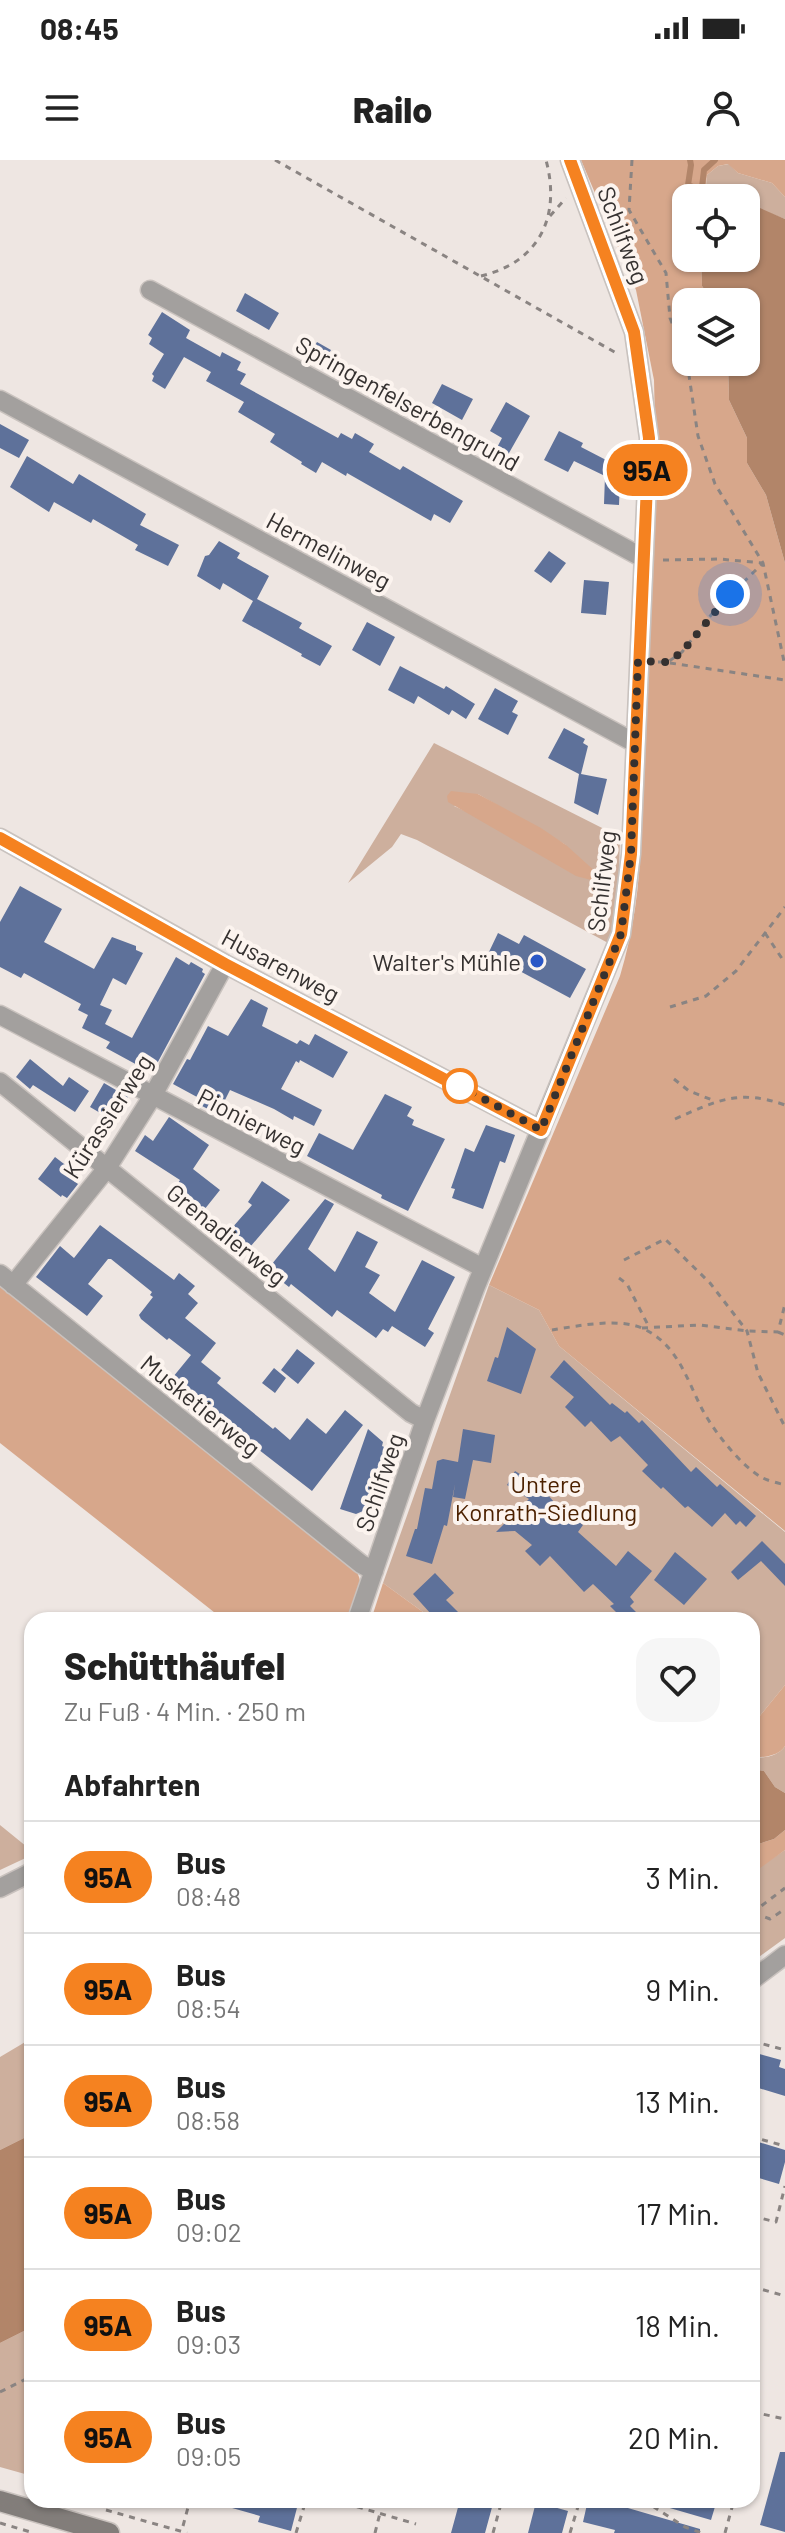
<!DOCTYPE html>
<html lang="de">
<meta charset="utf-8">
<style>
:root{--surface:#fff;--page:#f6f6f6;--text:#222;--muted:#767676;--line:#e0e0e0}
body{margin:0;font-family:Barlow,sans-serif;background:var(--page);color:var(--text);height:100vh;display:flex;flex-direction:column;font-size:30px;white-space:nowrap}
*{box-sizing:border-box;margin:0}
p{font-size:26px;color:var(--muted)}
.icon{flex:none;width:44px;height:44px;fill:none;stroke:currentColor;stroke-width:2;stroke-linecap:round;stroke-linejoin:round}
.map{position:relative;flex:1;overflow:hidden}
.panel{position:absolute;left:24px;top:1452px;width:736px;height:896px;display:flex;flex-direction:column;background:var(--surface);border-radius:24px;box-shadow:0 2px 6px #0004}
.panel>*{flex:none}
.badge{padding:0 16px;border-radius:26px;font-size:28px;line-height:52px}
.fabs{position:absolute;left:672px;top:24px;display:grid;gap:16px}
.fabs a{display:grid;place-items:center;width:88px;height:88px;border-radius:16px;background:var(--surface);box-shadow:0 2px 6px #0004;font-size:40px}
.you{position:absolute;width:40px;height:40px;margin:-20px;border:6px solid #fff;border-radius:50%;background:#1a73e8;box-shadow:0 0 0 12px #1a73e833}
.map>.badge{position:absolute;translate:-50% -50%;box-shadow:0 0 0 4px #fff}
h2{padding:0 40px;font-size:30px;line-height:72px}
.round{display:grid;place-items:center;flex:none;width:84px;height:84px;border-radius:24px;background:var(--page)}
.summary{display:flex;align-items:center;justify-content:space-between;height:136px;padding:0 40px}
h1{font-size:38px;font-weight:800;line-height:60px}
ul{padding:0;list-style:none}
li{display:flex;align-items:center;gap:24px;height:112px;padding:0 40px;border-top:2px solid var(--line)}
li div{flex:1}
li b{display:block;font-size:30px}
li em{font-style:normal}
li .badge{min-width:88px;font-weight:700;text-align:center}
.status{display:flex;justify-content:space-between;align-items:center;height:56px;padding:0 40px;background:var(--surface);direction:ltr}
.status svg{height:22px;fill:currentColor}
header{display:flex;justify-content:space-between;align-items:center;height:104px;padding:0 40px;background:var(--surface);font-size:36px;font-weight:800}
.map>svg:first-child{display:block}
.green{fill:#cdaf9d;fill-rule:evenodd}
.forest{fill:#d7a78b}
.water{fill:#b28569}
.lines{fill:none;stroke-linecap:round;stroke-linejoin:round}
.stream{stroke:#b28569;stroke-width:6}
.building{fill:#5e719a}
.minor-casing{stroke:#c9c2be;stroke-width:21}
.secondary-casing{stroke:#c9c2be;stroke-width:23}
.path{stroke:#8a8482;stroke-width:3;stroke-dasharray:6 6;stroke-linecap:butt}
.minor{stroke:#a3a09e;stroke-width:18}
.secondary{stroke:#827d7a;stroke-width:20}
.line-casing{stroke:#fff;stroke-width:18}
.line{stroke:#f58220;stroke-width:12}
.walk{stroke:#353130;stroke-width:8;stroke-dasharray:0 14.4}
.poi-dot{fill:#2b57c6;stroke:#fcf4ef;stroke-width:3}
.stop-dot{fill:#fff;stroke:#f58220;stroke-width:4}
.labels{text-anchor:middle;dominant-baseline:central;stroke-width:8;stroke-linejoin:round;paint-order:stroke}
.street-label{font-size:24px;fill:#353130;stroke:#fcf4ef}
.poi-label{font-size:24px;fill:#353130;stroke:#fcf4ef;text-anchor:end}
.park-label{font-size:24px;fill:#4c2100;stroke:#fcf4ef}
</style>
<div class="status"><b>08:45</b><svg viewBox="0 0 49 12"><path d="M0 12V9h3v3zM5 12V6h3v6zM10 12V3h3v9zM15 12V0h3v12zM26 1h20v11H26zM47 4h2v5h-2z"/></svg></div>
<header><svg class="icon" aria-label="menu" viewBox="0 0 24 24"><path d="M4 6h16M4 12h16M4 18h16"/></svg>Railo<svg class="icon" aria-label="person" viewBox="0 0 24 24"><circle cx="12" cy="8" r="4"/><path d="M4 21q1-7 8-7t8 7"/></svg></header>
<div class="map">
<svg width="785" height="2373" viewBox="0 0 785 2373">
<rect width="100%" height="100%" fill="#eee6e2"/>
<path class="green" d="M729 4 738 13 772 23 785 37V59L749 45 746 38H709L705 35 707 15 718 6Z
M434 583 620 677 619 713 610 784 417 680 401 674 392 687 348 723ZM478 634 566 685 476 656 454 646Z
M489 1125 539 1150 559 1186 785 1372V1525L759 1557 752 1560V1460H434L383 1423Z
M785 1586V1633L775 1627 764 1611 752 1609V1597C763 1599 779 1596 785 1586Z
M0 1665 32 1691V1695L0 1710Z
M785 1690V1778L752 1802V1712Z
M32 1878V1974L0 1990V1897Z
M32 2167V2316L0 2307V2183Z"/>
<path class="forest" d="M581 0H785V37L772 23 738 13 728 4 718 6 707 15 704 38H686V98H701L702 126 713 142H686V202H728L729 240 747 278V303L766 335 785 403V1371L559 1186 539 1150 489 1125 620 816C635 766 642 712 640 660L656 305 654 220 636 130Z
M451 631 478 634 541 668 566 685 597 713V718L591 720 576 716 448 642 447 636Z
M0 1123 352 1406C368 1422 357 1440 351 1460H224L0 1283Z
M383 1423 434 1460H371Z
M785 1525V1586C779 1596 763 1598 752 1597V1560L759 1557Z
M785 1670V1690L752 1714V1686L774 1679Z"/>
<path class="water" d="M746 42 785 59V403L766 335 747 303V278L729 240 728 202H746V142H713L702 126 701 98H746Z
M752 1609 764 1611 775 1627 785 1633V1670L774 1679 752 1686Z
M32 1974V2167L0 2183V1990Z"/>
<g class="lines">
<path class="stream" d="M690 0 691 5 688 25 703 31
M707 38 702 27 704 10 715 0"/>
</g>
<path class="building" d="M245 133 279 153 269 170 236 151Z
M162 152 190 170 186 178 220 197 222 192 241 202 237 210 246 214 240 224 338 278 341 273 352 279 355 273 374 284 369 292 400 310 403 306 463 341 450 363 434 354 431 361 347 313 346 316 322 302 316 313 301 304 302 302 270 282 275 274 238 252 244 242 206 221 211 212 184 197 165 229 152 221 154 216 152 214 164 194 149 184 152 178 148 175Z
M317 182 331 190 322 205 308 197Z
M442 224 473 239 462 260 432 243Z
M506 242 530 256 501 307 490 301 502 278 490 271Z
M0 264 29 280 19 298 0 288Z
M559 271 583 283 581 287 635 315V322L620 320 619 345 604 344 605 316 574 301 568 312 544 300Z
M27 296 73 324 79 314 146 354 140 365 179 385 168 406 135 390 138 385 93 359 91 363 54 342 49 352 10 327Z
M219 381 240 393 237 398 269 416 257 439 302 463 299 468 332 486 320 506 301 496 302 494 242 461 253 441 223 423 220 430 197 416 205 396 209 395Z
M549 391 566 403 551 423 534 411Z
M584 420 609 422 606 455 581 453Z
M367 462 395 477 380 506 352 490Z
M400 506 444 529 446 526 475 544 466 559 452 550 449 555 418 536 414 544 388 530Z
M495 528 518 541 512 552 518 555 508 575 478 559Z
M564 568 585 579 583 583 588 586 581 614 607 619 598 655 574 643 579 614 548 598Z
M20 726 62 749 44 782 94 809 112 777 136 786V790L143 793 126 825 113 818 100 845 112 850 105 864 132 878 176 797 189 805 191 802 203 809 202 812 205 814 152 913 106 888 110 882 82 868 88 855 78 850 81 844 24 813 21 818 0 807V762Z
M498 773 519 784 524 775 586 809 570 838 488 794Z
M251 839 268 848 262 866 297 884 300 880 309 885 315 874 348 892 333 918 300 900 299 903 296 901 281 929 322 950 314 966 294 956 293 960 274 949 230 930 218 954 194 942 197 937 173 924 187 899 190 900 208 866 228 876Z
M30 899 63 926 69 917 89 931 75 952 33 925 30 929 16 917Z
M104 923 128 937 114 961 90 947Z
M385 934 412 947 407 956 414 960 412 965 445 979 408 1051 381 1038 382 1035 307 996 319 973 353 990Z
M169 957 209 985 193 1009 220 1030 204 1050 175 1028 180 1020 135 991 145 975 153 981Z
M486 965 515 975 505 1003 500 1001 483 1049 452 1038 455 1029 451 1028 465 988 474 992Z
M55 997 68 1007 73 1006 74 1011 78 1015 74 1021 78 1024 67 1038 62 1035 61 1037 38 1019Z
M262 1021 290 1040 245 1093 225 1076 252 1045 248 1042Z
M325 1039 334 1044 308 1089 335 1112 357 1071 378 1082 365 1107 380 1115 369 1133 395 1152 422 1100 455 1117 428 1169 434 1173 425 1187 392 1166 388 1172 383 1169 376 1178 337 1150 332 1157 291 1124 289 1127 267 1110Z
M100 1065 174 1120 179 1113 195 1126 188 1134 198 1143 185 1158 216 1183 201 1202 221 1218 217 1223 273 1269 275 1267 290 1280 307 1258 326 1274 345 1250 363 1265 312 1331 245 1279 243 1281 199 1246 193 1253 176 1240 186 1228 173 1217 191 1195 169 1178 167 1180 141 1159 139 1155 153 1137 150 1135 152 1132 111 1099H108L88 1124 103 1136 87 1156 36 1117 60 1086 74 1098Z
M507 1167 536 1189 521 1234 487 1221 495 1197 498 1198Z
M297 1189 315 1203 298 1224 281 1210Z
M564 1200 610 1245 612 1243 625 1253 627 1251 639 1263 642 1260 691 1312 696 1307 717 1327 720 1324 756 1356 746 1367 740 1361 736 1365 725 1353 712 1367 688 1346 685 1348 663 1327 661 1329 642 1311 648 1305 620 1276 611 1282 591 1261 585 1267 565 1247 574 1237 550 1217Z
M274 1208 286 1218 275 1233 262 1223Z
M368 1269 383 1282 382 1286 393 1291 370 1348 356 1354 340 1349Z
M463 1269 495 1275 491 1303 473 1300 465 1339 453 1337 455 1324 447 1366 444 1365 432 1404 406 1396 415 1369H417L425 1328 432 1329 437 1301 443 1299 458 1302Z
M515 1311 542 1328 554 1342 583 1365 578 1372 616 1406 628 1391 652 1411 630 1437 634 1442 630 1446 644 1460H624L610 1446 614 1444 593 1424 584 1432 550 1396 540 1406 525 1391 532 1385 515 1371 496 1372 529 1339 507 1325Z
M762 1381 785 1404V1426L761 1401 738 1420 731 1412Z
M675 1392 707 1419 684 1445 654 1420Z
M435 1413 454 1433 446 1440 466 1460H441L433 1452 431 1454 413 1434Z
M752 1892 781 1900 779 1907 785 1909V1936L752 1926Z
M752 1980 785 1990V2002L779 2024 752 2016Z
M780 2292H785V2372L760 2365Z
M219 2340H299L291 2371 258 2362 260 2356 218 2344Z
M460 2340H494L485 2373H451Z
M588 2340H623L621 2346 700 2369V2373H614L615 2370 583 2362Z
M656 2340H717L711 2360 656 2344Z
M536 2342 568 2351 562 2373H528Z"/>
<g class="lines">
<g class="minor-casing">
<path id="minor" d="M150 130 643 398
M0 240 635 583
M0 678 225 804 541 970
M0 855 483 1108
M0 922 411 1253 425 1260
M0 1114 361 1404 374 1411
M13 1125 107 1008 152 937 225 804
M357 1460 425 1260 476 1126 621 774 631 694 649 278 634 172 570 0
M0 1728 32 1712
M752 1820 785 1795"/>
</g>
<g class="secondary-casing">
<path id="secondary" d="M0 2341 109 2373"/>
</g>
<path class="path" d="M275 0 618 194
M632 0 629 50 666 113 670 158 686 198
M550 56 566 38
M481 116C540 102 561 56 546 0
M687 202 698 276 715 324 763 403 785 506
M663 400 719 399 763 403
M658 502H668L682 492 715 450 763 403
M670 503 785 520
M765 773 785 803
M670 847 706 836 736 811 785 747
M674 919 689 931 715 941
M675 959C718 940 739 929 785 945
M624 1100 665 1079 710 1123 747 1171 758 1213 785 1267
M619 1118 627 1124 649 1167
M642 1168 699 1165 747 1171 778 1172 785 1144
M552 1170C578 1166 619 1157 644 1169 677 1185 686 1217 701 1247 712 1269 740 1305 761 1317 768 1321 778 1323 785 1325
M778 1172 785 1175
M752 1753 785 1728
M754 1753 770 1759 785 1749
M752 1881 785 1890
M752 1966 759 1968 756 1978 785 1986
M752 2056 776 2062 785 2026
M752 2145 757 2128 785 2136
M0 2232 32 2216
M752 2256 762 2254 785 2259
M752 2272 756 2256
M334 2340 416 2364
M643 2340 685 2367 702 2373
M106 2350 187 2373
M0 2363 34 2373
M183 2366 190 2340
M296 2373 306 2340
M375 2373 380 2353
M493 2373 502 2340
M570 2373 580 2340
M725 2373 734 2340"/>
<use href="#minor" class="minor"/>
<use href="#secondary" class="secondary"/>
</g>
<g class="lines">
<g class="line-casing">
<path id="line" d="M0 678 225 804 541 970 621 774 631 694 649 278 634 172 570 0"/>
</g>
<use href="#line" class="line"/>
<path class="walk" d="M460 926 541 970 621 774 631 694 638 501 668 502 682 492 730 434"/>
</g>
<circle class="poi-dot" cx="537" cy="801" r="8"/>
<circle class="stop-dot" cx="460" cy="926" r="16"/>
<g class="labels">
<g class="street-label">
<text transform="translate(624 75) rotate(69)">Schilfweg</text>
<text transform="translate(408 243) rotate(29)">Springenfelserbengrund</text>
<text transform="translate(329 390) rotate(28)">Hermelinweg</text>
<text transform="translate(601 721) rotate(-83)">Schilfweg</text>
<text transform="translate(281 805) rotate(28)">Husarenweg</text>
<text transform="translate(107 956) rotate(-57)">Kürassierweg</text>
<text transform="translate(252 961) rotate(27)">Pionierweg</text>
<text transform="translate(227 1074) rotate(39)">Grenadierweg</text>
<text transform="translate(201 1245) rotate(39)">Musketierweg</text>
<text transform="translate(379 1322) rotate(-71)">Schilfweg</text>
</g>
<g class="poi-label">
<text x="521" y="801">Walter's Mühle</text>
</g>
<g class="park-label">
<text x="546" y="1323">Untere<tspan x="546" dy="28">Konrath-Siedlung</tspan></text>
</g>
</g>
</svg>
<div class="fabs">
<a><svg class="icon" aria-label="locate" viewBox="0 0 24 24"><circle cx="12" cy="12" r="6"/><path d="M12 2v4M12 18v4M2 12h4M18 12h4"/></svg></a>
<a><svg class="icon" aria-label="layers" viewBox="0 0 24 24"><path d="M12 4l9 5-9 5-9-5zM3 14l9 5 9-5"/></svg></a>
</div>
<div class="you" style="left:730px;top:434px"></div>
<b class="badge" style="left:647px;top:310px;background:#f58220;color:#111">95A</b>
<section class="panel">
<div class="summary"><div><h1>Schütthäufel</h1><p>Zu Fuß · 4 Min. · 250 m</p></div><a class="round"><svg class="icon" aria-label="heart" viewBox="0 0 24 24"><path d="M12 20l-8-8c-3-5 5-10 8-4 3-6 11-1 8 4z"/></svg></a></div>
<h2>Abfahrten</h2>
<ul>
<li><span class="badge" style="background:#f58220;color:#111">95A</span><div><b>Bus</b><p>08:48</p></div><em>3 Min.</em></li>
<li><span class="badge" style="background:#f58220;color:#111">95A</span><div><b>Bus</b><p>08:54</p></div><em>9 Min.</em></li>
<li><span class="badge" style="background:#f58220;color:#111">95A</span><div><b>Bus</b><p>08:58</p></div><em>13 Min.</em></li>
<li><span class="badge" style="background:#f58220;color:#111">95A</span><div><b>Bus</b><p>09:02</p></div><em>17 Min.</em></li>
<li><span class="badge" style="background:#f58220;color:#111">95A</span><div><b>Bus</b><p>09:03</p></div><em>18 Min.</em></li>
<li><span class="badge" style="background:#f58220;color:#111">95A</span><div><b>Bus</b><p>09:05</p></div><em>20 Min.</em></li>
</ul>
</section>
</div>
